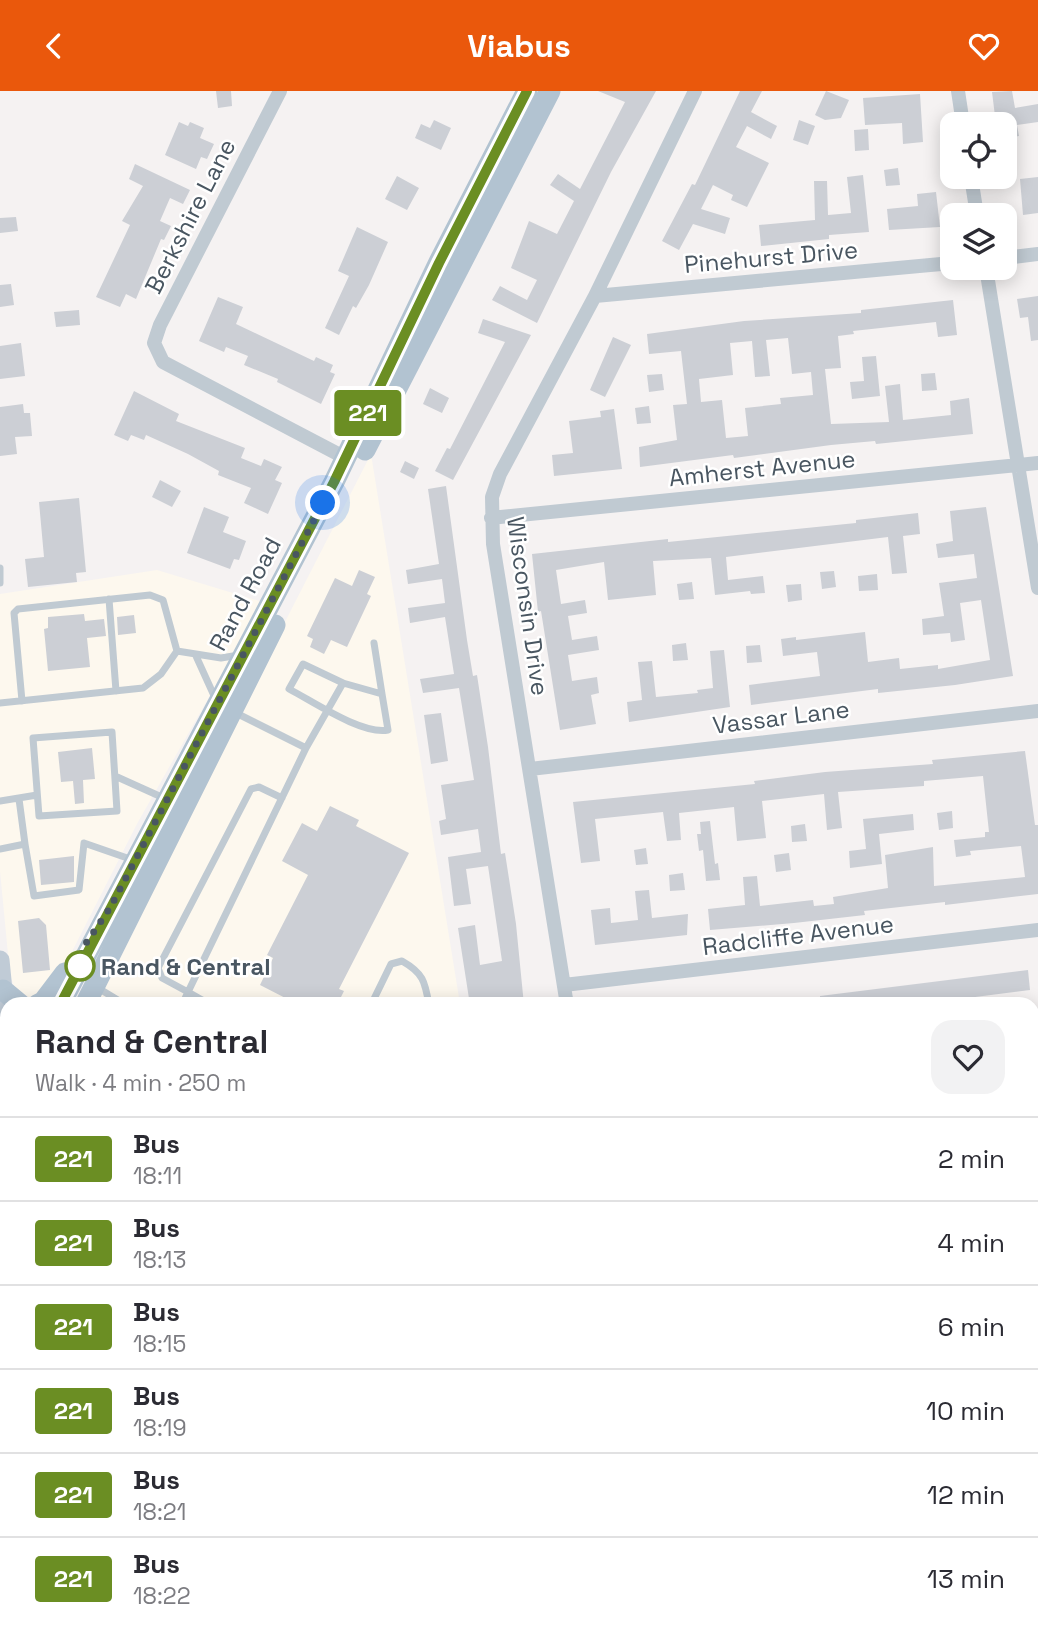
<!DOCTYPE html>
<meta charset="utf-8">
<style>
:root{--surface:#fff;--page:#f2f2f3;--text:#2b2b33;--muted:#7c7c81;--line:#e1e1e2;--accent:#ea580c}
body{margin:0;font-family:"Space Grotesk",sans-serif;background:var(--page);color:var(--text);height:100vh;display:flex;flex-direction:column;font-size:26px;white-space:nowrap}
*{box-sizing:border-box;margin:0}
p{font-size:23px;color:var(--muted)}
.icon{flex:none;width:38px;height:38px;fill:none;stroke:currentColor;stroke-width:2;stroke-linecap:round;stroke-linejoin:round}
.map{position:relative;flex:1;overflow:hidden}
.details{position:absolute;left:0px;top:906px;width:1040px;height:639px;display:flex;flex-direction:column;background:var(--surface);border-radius:21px 21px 0 0;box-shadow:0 4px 18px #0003}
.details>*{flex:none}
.badge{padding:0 14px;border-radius:5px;font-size:24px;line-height:46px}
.fabs{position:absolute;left:940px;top:21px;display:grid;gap:14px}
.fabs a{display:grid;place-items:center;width:77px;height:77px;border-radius:14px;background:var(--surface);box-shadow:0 4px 18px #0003;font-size:35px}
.you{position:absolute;width:35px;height:35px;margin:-18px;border:5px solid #fff;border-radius:50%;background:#1a73e8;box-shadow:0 0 0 10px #1a73e833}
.map>.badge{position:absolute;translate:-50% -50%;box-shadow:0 0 0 4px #fff}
.round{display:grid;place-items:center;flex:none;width:74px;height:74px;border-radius:21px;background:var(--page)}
.headline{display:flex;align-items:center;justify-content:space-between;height:119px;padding:0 35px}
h1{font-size:33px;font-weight:700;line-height:52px}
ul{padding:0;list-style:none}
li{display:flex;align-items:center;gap:21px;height:84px;padding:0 35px;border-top:2px solid var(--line)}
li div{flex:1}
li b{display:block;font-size:26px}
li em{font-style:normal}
li .badge{min-width:77px;font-weight:700;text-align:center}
header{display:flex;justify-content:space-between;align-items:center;height:91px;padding:0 35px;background:var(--accent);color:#fff;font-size:32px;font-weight:700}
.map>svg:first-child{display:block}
.commercial{fill:#fdf8ee}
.building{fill:#cccfd5;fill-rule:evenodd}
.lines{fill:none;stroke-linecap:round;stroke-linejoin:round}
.lane{stroke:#c0cad2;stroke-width:7}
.street{stroke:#c0cad2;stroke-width:14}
.secondary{stroke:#c0cbd6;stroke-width:19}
.primary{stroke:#b2c3d1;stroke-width:21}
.line-casing{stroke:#fff;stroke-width:16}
.line{stroke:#6b8e23;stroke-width:10}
.walk{stroke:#495661;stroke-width:7;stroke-dasharray:0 12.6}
.stop-dot{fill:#fff;stroke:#6b8e23;stroke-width:3.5}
.labels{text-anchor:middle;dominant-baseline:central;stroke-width:5;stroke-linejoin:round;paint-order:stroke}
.street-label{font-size:24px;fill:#495661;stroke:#fff}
.stop-label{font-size:24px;font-weight:bold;fill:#495661;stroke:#fff;text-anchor:start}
</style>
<header><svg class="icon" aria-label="back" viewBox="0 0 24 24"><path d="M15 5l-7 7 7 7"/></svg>Viabus<svg class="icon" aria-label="heart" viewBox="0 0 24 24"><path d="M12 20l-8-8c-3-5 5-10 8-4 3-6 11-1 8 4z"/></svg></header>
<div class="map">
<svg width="1038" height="1544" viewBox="0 0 1038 1544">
<rect width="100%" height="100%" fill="#f5f2f2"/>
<path class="commercial" d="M371 363 460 913 93 914 267 566Z
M157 479 263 511 138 731 59 886 34 906H28L14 895 10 884 0 780V503Z
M0 1331 7 1335V1424L0 1428Z"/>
<path class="building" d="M216 0H231L232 15 218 17Z
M598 0H656L611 81 537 232 492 209 500 195 527 209 537 189 511 177 529 130 557 143 574 110 550 94 558 83 580 98 625 11Z
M740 0H762L751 21 777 35 771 48 747 35 736 56 769 72 747 116 731 109 733 104 713 94 701 118 730 127 725 143 693 133 679 159 662 150 692 93 695 94Z
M826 0 849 9 841 27 825 29 815 24Z
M1012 0 1015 17 1038 13V31L1017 34 1019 45 1004 47V33H996L992 1Z
M920 3 923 51 903 53 902 32 865 34 863 7Z
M434 29 451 37 441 59 415 47 421 33 430 37Z
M799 29 815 35 808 54 793 49Z
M179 31 188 35 190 31 204 37 200 47 214 53 207 68 201 66 196 78 165 64Z
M868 38 869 59 855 60 854 39Z
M135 73 190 99 183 113 170 107 160 130 171 135 164 149 161 148 136 208 126 203 120 216 96 206 130 134 122 130 143 95 129 88Z
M898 77 900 94 886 95 884 79Z
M863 84 869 141 829 144V148L761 155 759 134 815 129 814 90H827L828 124 851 122 847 86Z
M397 85 419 97 407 119 385 108Z
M1038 86V122L1023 124 1020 88Z
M936 101 940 136 889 139 887 118 918 115 917 103Z
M16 126 18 140 0 142V127Z
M357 136 388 151 369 194 356 217 353 215 339 244 325 237 349 185 338 180Z
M11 193 14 214 0 216V194Z
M1038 205V249L1031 250 1028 226 1020 227 1017 208Z
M218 206 243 216 236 233 314 270 316 266 333 274 330 281 335 283 321 313 277 291 278 288 244 274 248 265 226 256 224 261 199 250Z
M953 209 957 244 938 246 936 231 853 240 854 243 838 245 841 277 825 278 831 333 889 331 885 295 900 293 903 329 951 324 950 310 969 307 973 343 876 353 875 350 831 354 734 367 733 364 640 376 639 356 677 349 673 314 687 313 681 260 649 263 647 243 744 230 861 222V219ZM788 247 792 283 811 281 813 304 780 307 781 313 745 317 748 345 726 347 722 309 701 311 699 288 733 284 730 252 752 250 755 286 770 285 766 249Z
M79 219 80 234 56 236 54 221Z
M483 228 531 244 453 389 435 380 447 357 450 358 505 251 478 242Z
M613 246 631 254 605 306 590 299Z
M21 252 25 285 0 288V255Z
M876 265 880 305 852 308 850 291 864 290 862 266Z
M935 282 937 299 922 300 921 283Z
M662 283 664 299 649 301 647 284Z
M430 297 449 307 442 322 423 313Z
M134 300 179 323 176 330 245 357 241 367 261 375 264 368 282 376 275 389 282 392 268 423 244 412 251 397 218 384 219 380 188 363 146 344 144 349 131 344 128 350 114 344Z
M23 313 24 322H30L32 345 15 346 17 363 0 365V316Z
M649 315 651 332 637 333 635 317Z
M614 318 622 378 554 385 552 364 573 362 569 330 601 326 600 320Z
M405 370 419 377 414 388 400 381Z
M160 389 181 400 172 416 152 406Z
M446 395 467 549 473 585 477 584 488 656 501 763 505 762 516 833 524 914H470L458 837 475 834 480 874 502 870 488 775 466 778 471 813 454 815 448 766 481 761 478 738 441 744 439 730 446 728 441 694 474 689 459 597 423 602 420 588 454 583 445 526 410 532 408 517 445 512 442 488 408 493 406 479 439 473 428 398Z
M79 407 86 481 76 482 77 491 28 496 25 468 44 466 39 411Z
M204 416 229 426 223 441 246 450 239 469 234 468 230 478 187 462Z
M986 416 1013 585 955 594 878 602V598L751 614 749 594 820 585 817 561 783 565 781 548 796 546V549L865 541 868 571 899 567 900 578 938 574V578L990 569 981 509 960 512 965 549 951 551 950 542 923 544 922 528 944 525 939 492 977 487 974 463 938 467 936 453 953 450 950 420Z
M918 422 920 443 903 445 907 482 892 483 888 446 726 466 728 489 763 485 765 502 751 503 750 500 715 504 711 467 653 470 656 504 608 509 604 471 556 479 561 513 585 509 587 522 568 525 572 549 597 545 599 559 568 564 572 590 597 586 599 602 591 604 596 633 560 639 541 520 538 521 532 463 668 448V451L856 432V429Z
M359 479 375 486 367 503 371 505 347 556 331 549 324 563 310 556 313 548 307 545 335 487 352 495Z
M834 480 836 496 822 498 820 481Z
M877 483 878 499 859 500 858 485Z
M692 491 694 508 679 509 677 493Z
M801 493 802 509 788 511 786 494Z
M84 523 85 530 104 528 106 545 87 547 90 576 48 580 44 538 48 537V526Z
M134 524 136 542 118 544 117 526Z
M686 552 688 569 673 570 672 554Z
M760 554 762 571 747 572 746 555Z
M724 559 730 616 629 631 627 611 642 609 638 571 652 570 656 606 698 602 697 599 713 597 710 560Z
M441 622 448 670 431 673 424 624Z
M92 657 95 688 83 689 84 712 75 713 73 690 61 691 58 661Z
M1025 660 1035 734H1038V803L945 814V811L864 820 865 824 794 832 710 839 708 818 745 814 743 786 757 785 760 815 813 809 814 815 834 813 833 806 888 797 885 764 933 756 934 795 1025 786 1021 755 970 760 971 764 956 766 954 749 985 746V741H989L983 685 924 690V695L838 701 842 737 827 739 824 703 762 710 766 747 737 750 734 716 679 722 681 749 667 750 663 721 595 728 600 770 581 772 573 711 755 693 754 690 825 681 933 673 932 669Z
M330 715 359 729 356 735 409 762 339 898 344 900 337 914H299L260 894 273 867 267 864 308 784 282 770 302 732 317 740Z
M952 720 953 737 939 739 937 722Z
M913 723 914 739 879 743 882 773 850 777 849 760 866 758 863 728Z
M710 730 715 773 718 772 720 789 706 790 703 759 699 760 697 743H701L700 731Z
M805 733 807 750 792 751 791 735Z
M646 757 648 773 636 774 634 759Z
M789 762 791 779 776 781 774 764Z
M74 765V791L41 794 39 769Z
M683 782 685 799 670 800 669 784Z
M649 799 652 827 688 823 687 844 595 854 591 819 610 817 611 832 638 829 635 800Z
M39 827 46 834 50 879 23 882 18 830Z
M1028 879 1030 899 913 914H820V905Z"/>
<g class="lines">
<path class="lane" d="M0 477V492
M109 508 116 600
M374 552 382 603
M177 560 221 567 239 564
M196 565 216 609
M0 612 143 597 161 583 177 560 163 509 150 504 18 518 14 522 22 610
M112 641 117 720 39 725 33 647Z
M306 657 343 592 382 603 388 639C362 644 314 611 289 598L303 573 343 592
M115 685 166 708
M19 708 25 753
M0 710 37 704
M0 758 25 753 34 805 79 799 84 752 133 769
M98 897 126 914
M182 914 188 901 162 887 158 877 251 698 259 696 282 707
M211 914 188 901 306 657 234 621
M371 914 391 873 402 870C423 882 425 890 429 914"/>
<path class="street" d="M280 0 160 234 154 252 163 271 340 364
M958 0 963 33
M971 86 977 124
M1004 167 1038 163
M986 177 1038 497
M595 205 952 172
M491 427 1038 372
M530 678 1038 620
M564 894 1038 839
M567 914 493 453 492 406 500 383 595 205 695 0
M1032 1321H1038
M0 1453 7 1446
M450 1538 451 1544
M876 1538V1544"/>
<path class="secondary" d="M0 869 7 940
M1032 1057 1038 1056
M0 1139 7 1214
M0 1317 7 1315
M39 1538 40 1544
M59 1538 60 1544"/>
<path class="primary" d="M365 359 550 0
M3 899 21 914
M37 914 43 911 65 882
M60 914 334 391 439 171 527 0
M85 914 275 534
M0 1031 7 1018
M0 1078 7 1064"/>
</g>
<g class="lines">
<g class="line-casing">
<path id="line" d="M60 914 334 391 439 172 527 0"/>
</g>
<use href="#line" class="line"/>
<path class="walk" d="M80 875 82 858 110 817 323 412"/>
</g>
<circle class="stop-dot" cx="80" cy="875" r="14"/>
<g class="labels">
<g class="street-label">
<text transform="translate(190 125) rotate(-63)">Berkshire Lane</text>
<text transform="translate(771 166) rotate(-5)">Pinehurst Drive</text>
<text transform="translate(762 377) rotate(-6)">Amherst Avenue</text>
<text transform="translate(245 503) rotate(-62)">Rand Road</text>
<text transform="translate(528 515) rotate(82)">Wisconsin Drive</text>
<text transform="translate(781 626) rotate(-7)">Vassar Lane</text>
<text transform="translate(798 844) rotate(-7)">Radcliffe Avenue</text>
</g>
<g class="stop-label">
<text x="101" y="875">Rand &amp; Central</text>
</g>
</g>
</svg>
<div class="fabs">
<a><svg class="icon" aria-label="locate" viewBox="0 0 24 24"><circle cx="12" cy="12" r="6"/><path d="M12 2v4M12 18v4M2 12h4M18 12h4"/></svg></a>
<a><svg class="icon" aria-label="layers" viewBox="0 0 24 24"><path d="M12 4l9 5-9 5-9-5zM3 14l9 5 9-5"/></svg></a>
</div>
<div class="you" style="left:323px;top:412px"></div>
<b class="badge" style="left:368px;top:322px;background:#6b8e23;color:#fff">221</b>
<section class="details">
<div class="headline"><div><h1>Rand &amp; Central</h1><p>Walk · 4 min · 250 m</p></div><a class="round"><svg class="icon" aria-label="heart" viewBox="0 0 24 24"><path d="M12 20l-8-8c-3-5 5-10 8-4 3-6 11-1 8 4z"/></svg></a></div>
<ul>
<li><span class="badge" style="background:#6b8e23;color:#fff">221</span><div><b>Bus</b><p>18:11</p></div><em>2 min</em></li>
<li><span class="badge" style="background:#6b8e23;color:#fff">221</span><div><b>Bus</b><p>18:13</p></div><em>4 min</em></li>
<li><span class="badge" style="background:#6b8e23;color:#fff">221</span><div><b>Bus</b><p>18:15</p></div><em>6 min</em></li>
<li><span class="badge" style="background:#6b8e23;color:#fff">221</span><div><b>Bus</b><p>18:19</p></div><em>10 min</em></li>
<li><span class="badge" style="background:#6b8e23;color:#fff">221</span><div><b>Bus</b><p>18:21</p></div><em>12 min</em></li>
<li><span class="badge" style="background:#6b8e23;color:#fff">221</span><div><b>Bus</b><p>18:22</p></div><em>13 min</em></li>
</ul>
</section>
</div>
